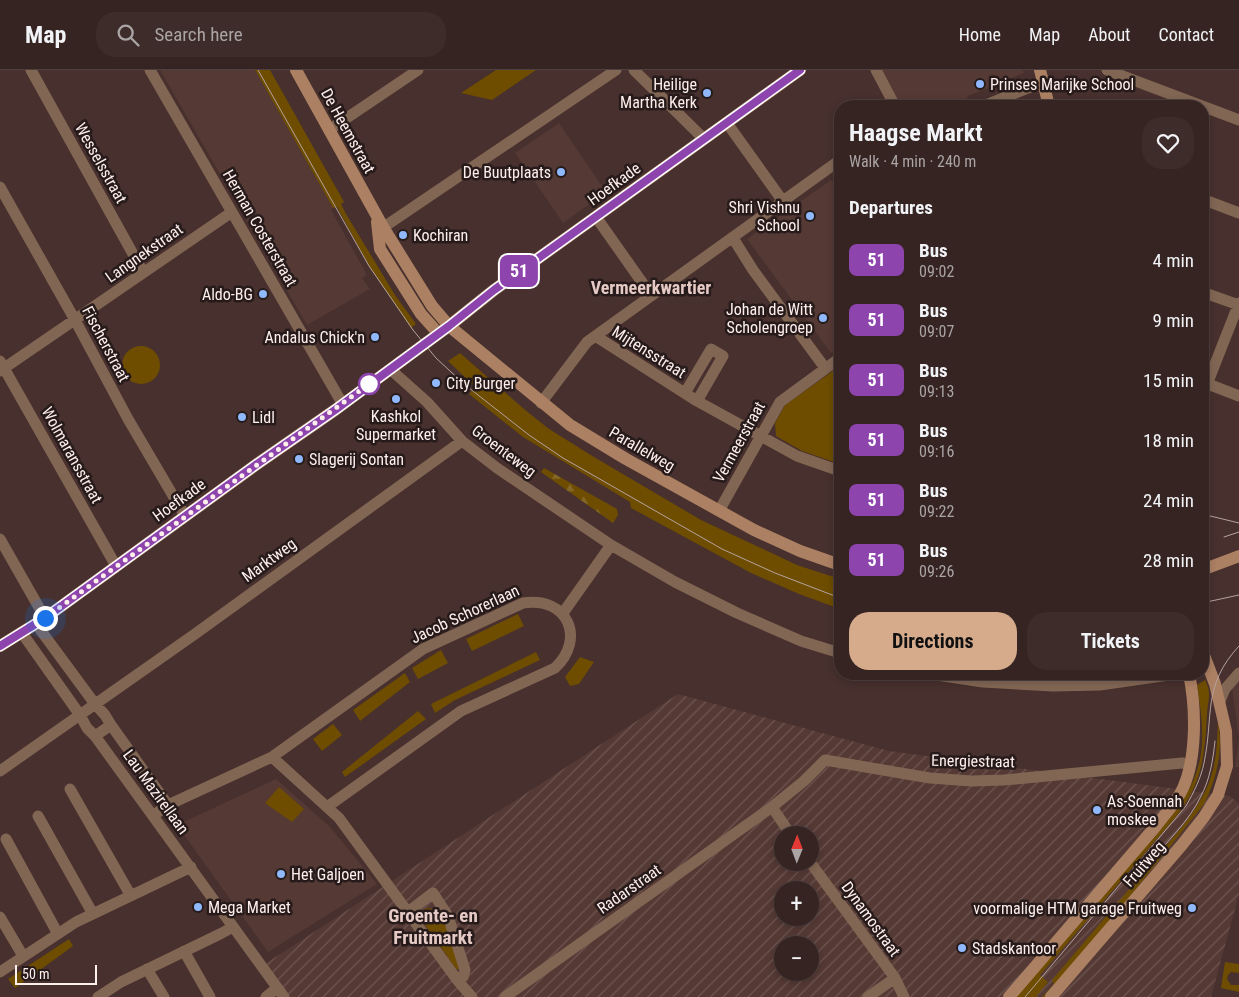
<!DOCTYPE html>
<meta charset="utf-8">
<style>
:root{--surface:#352422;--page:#3d2c2a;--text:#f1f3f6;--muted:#aaa4a5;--line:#4f4140;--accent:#d6ab8b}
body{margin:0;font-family:"Roboto Condensed",sans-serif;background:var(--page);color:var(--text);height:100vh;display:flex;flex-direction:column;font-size:19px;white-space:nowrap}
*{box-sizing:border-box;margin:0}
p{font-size:16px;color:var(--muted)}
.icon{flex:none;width:28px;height:28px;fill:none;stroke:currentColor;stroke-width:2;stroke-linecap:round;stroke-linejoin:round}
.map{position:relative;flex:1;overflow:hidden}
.panel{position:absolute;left:834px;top:30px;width:375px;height:580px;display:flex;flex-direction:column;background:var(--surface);border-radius:20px;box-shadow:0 2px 8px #0003,0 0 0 1px var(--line)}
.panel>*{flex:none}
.badge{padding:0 10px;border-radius:8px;font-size:18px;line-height:32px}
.needle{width:32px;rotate:1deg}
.controls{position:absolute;left:774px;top:756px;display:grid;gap:10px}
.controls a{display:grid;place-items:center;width:45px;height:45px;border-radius:50%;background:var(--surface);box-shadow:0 2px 8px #0003,0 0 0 1px var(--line);font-size:25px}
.scale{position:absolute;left:15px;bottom:12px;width:82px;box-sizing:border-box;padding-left:5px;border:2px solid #feefed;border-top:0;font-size:14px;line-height:18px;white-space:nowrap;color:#feefed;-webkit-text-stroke:4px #261b1a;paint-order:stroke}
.you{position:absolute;width:25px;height:25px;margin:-12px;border:4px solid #fff;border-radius:50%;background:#1a73e8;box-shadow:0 0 0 8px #1a73e833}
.map>.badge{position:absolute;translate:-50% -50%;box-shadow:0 0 0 2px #fff}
h2{padding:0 15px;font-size:19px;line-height:45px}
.round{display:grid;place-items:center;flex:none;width:52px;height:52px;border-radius:20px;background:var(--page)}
.overview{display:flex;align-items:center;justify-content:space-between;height:85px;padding:0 15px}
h1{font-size:24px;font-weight:700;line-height:38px}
.primary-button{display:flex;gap:10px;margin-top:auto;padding:10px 15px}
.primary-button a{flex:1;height:58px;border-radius:20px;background:var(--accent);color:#111;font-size:20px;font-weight:700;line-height:58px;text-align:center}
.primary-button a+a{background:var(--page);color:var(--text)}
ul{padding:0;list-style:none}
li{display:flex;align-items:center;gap:15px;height:60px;padding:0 15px}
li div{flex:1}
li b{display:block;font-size:19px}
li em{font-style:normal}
li .badge{min-width:55px;font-weight:700;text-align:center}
header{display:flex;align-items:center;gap:30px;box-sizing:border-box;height:70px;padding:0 25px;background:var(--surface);border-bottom:1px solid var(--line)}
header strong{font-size:24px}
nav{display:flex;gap:28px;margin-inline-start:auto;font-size:18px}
.search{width:350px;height:45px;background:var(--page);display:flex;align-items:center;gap:12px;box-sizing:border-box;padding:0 18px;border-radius:20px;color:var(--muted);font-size:19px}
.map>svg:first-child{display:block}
.built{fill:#553934}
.industrial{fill:url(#industrial-furrows);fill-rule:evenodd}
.green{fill:#6e4d00}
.forest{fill:url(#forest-firs)}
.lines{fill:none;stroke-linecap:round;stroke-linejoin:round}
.street{stroke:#826654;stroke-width:11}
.secondary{stroke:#ac8063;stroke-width:12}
.tram{stroke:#b5a3a0;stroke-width:1}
.line-casing{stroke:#fff;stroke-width:11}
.line{stroke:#8e44ad;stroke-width:8}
.walk{stroke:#feefed;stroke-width:5;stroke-dasharray:0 9}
.poi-dot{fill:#8fb8fd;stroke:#261b1a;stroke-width:2}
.stop-dot{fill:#fff;stroke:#8e44ad;stroke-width:2.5}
.labels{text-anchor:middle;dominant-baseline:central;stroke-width:5;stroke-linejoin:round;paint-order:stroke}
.poi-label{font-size:16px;fill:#feefed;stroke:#261b1a;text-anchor:start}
.street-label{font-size:16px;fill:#feefed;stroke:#261b1a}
.neighbourhood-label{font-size:18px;font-weight:bold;fill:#e6cac5;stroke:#261b1a}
.quarter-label{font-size:19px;font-weight:bold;fill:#e6cac5;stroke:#261b1a}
</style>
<header>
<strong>Map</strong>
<div class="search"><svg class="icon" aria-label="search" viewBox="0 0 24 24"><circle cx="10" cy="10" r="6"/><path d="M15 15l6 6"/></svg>Search here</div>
<nav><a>Home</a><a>Map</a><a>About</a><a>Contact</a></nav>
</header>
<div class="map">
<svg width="1239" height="927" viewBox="0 0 1239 927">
<defs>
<pattern id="industrial-furrows" width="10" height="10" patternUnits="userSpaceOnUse" patternTransform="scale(1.25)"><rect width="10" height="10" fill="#553934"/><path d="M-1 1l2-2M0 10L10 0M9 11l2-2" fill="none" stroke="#6e5652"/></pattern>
<pattern id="forest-firs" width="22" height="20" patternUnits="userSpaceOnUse" patternTransform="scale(1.25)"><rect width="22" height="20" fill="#6e4d00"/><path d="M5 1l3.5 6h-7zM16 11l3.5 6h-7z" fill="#846726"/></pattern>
</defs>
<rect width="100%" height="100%" fill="#47302d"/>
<path class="built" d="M160 0H255L333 138 331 140 367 205 362 208 370 219 307 255Z
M880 0H1023L1024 3 968 26 962 36H895Z
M559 53 606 122 563 153 515 83Z
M831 110 840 122V277L831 283 747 169Z
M1239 603V697H1235L1239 668 1231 611Z
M276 709 330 757 377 814 268 882 177 755Z"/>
<path class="industrial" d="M678 624 889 681 1229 726 1239 733V824L1211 927H289L265 894ZM782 765H810V792H782ZM782 820H810V848H782ZM782 875H810V902H782Z"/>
<path class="green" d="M255 0H270L344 132 341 134 346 144 395 225 416 254 411 258 369 196 337 137 333 138Z
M496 0H536L492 30 461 23Z
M122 295a19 19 0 1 1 38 0a19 19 0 1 1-38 0Z
M460 283 524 339 549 359 594 387 701 450 797 495 840 509V539L799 524 751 503 631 438 630 432 523 367 469 324 475 317 448 291Z
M840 296V394L802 381 776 366 775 353 785 335Z
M518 544 524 556 472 581 466 569Z
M441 580 448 593 418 609 412 598Z
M536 582 540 590 455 630 435 643 431 634Z
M580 587 594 592 579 614 570 616 565 607Z
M405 603 410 612 360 651 353 640Z
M1205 610C1212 623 1208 629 1207 644 1204 689 1203 713 1174 749L1040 905 1048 912 1036 927H1014C1054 882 1094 836 1134 790 1158 761 1188 734 1198 697 1206 672 1201 641 1197 615Z
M418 641 426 649 345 707 342 702Z
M1218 648C1223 680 1218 706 1204 734L1115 845 1045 927H1042L1054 914 1052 910 1182 757C1213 717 1217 697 1218 648Z
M333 654 342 665 322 681 313 669Z
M279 717 304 739 292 752 265 733Z
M427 838 438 840 443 845 460 899H456L421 849C420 843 422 840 427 838Z
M69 869 73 876 15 918 8 909Z
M1225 892 1239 894V903L1231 902 1228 905 1227 909 1231 915H1239V922L1221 918Z"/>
<path class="forest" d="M544 398 617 439 618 445 613 453 541 402Z"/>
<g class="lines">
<path class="street" d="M31 0 143 202
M150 0 342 333
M634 0 704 69
M876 0 895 36
M1107 0 1202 36
M983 36 1043 12
M1202 36 1239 50
M727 53 782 130
M329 60 418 0
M0 117 75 250 128 349 185 446
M1202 129 1239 143
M596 147 651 225
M378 161 616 0
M733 168 753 200 825 298
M1202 222 1239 235
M597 267 697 331 797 386 840 401
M0 291 116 496
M390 299 427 332 462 371 497 398 611 475 675 512 737 543 801 571 840 583
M0 301 232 142
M1208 314 1239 326
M685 323 711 279 723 286 697 331
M1202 327 1239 233
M541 333 587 272 840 90
M719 441 780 332 840 288
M0 469 45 548
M563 543 611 475
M36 554 95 634 105 645 111 655
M22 563 80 645 87 658 95 666
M930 604 983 612 1053 616 1100 615 1176 604
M1220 631 1225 619 1239 603
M272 687 339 748 458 911 472 927
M0 701 195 564 462 371
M70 719 131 826
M168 735 111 655 95 666 284 927
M772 737 791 765
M154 745 168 735 272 687 423 579 523 533C568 526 586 569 555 598L461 641 327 737
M38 746 93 844
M6 769 58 864
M810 792 895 908 904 927
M408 842 433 823 448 846 465 900 463 907 458 911
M0 847 23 886
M184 881 210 927
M147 899 164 927
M0 902 76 852 191 797
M98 927 121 912 220 864 233 857
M266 927 277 918
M505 927 772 737 804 711 825 690 930 708 971 711 1004 710 1182 693 1191 694
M868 927 895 908"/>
<path class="secondary" d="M296 0 383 157 432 236 449 256 570 355 626 389 754 460 800 481 840 495
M1040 0 1049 36
M377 152 380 179 421 244 438 263
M1202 500 1239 486
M0 576 45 548 257 394 335 340 449 256 494 220 800 0
M1009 927 1156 756C1165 744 1177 732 1183 718 1197 687 1196 637 1189 604
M1051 927 1181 776 1204 747 1218 725 1227 696 1226 661 1215 614 1202 580"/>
<path class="tram" d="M258 0 369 196 413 260 436 288 464 314 529 365 563 388 722 479 775 503 840 528
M1202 444 1239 453
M1224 467 1239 462
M1202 533 1239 525
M1149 793C1166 773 1190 750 1201 726 1210 709 1213 690 1215 671
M1025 927 1186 736C1194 722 1201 708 1204 693 1214 645 1202 616 1239 576"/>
</g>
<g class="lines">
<g class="line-casing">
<path id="line" d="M0 576 45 548 257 394 335 340 449 256 494 220 800 0"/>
</g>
<use href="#line" class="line"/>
<path class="walk" d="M45 548 369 314"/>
</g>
<g class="poi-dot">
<circle cx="980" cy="14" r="5"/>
<circle cx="707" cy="23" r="5"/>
<circle cx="561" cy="102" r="5"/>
<circle cx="810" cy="146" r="5"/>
<circle cx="403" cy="165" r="5"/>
<circle cx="263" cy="224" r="5"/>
<circle cx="823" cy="248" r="5"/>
<circle cx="375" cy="267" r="5"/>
<circle cx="436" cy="313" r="5"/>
<circle cx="396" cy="329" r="5"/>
<circle cx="242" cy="347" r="5"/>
<circle cx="299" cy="389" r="5"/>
<circle cx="1097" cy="740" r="5"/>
<circle cx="281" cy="804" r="5"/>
<circle cx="198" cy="837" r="5"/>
<circle cx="1192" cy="838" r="5"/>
<circle cx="962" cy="878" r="5"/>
</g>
<circle class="stop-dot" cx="369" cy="314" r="10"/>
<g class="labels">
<g class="poi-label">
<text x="697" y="14" text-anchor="end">Heilige<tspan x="697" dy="18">Martha Kerk</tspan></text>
<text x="990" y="14">Prinses Marijke School</text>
<text x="551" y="102" text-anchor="end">De Buutplaats</text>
<text x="800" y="137" text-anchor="end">Shri Vishnu<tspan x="800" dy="18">School</tspan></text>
<text x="413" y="165">Kochiran</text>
<text x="253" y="224" text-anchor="end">Aldo-BG</text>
<text x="813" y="239" text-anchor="end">Johan de Witt<tspan x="813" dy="18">Scholengroep</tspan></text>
<text x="365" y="267" text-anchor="end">Andalus Chick'n</text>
<text x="446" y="313">City Burger</text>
<text x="396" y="346" text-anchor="middle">Kashkol<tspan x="396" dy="18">Supermarket</tspan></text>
<text x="252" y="347">Lidl</text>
<text x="309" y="389">Slagerij Sontan</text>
<text x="1107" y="731">As-Soennah<tspan x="1107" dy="18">moskee</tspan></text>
<text x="291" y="804">Het Galjoen</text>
<text x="208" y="837">Mega Market</text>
<text x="1182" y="838" text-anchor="end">voormalige HTM garage Fruitweg</text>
<text x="972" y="878">Stadskantoor</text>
</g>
<g class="street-label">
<text transform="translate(348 61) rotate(61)">De Heemstraat</text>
<text transform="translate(101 93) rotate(61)">Wesselsstraat</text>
<text transform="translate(614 114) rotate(-36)">Hoefkade</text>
<text transform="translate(260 158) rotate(60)">Herman Costerstraat</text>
<text transform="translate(144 183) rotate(-35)">Langnekstraat</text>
<text transform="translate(106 274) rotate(62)">Fischerstraat</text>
<text transform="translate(649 282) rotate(32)">Mijtensstraat</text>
<text transform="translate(739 372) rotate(-61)">Vermeerstraat</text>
<text transform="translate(642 379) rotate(30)">Parallelweg</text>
<text transform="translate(504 381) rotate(37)">Groenteweg</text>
<text transform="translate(72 385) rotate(61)">Wolmaransstraat</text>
<text transform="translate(179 430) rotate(-36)">Hoefkade</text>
<text transform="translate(269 490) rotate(-36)">Marktweg</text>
<text transform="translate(465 544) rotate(-25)">Jacob Schorerlaan</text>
<text transform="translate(973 691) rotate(1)">Energiestraat</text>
<text transform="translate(156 722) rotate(54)">Lau Mazirellaan</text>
<text transform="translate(1144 794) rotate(-49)">Fruitweg</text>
<text transform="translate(629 819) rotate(-35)">Radarstraat</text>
<text transform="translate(871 849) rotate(54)">Dynamostraat</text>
</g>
<g class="neighbourhood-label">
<text x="651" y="217">Vermeerkwartier</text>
</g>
<g class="quarter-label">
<text x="433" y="845">Groente- en<tspan x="433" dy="22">Fruitmarkt</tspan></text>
</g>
</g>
</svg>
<div class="controls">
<a><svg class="needle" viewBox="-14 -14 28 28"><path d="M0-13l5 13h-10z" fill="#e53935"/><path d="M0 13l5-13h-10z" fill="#aaa4a5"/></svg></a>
<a>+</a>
<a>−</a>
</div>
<div class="scale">50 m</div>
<div class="you" style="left:45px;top:548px"></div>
<b class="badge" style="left:519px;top:201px;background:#8e44ad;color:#fff">51</b>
<section class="panel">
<div class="overview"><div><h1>Haagse Markt</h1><p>Walk · 4 min · 240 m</p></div><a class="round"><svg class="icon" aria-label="heart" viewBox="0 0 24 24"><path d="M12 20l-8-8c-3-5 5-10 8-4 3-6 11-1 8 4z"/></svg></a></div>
<h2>Departures</h2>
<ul>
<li><span class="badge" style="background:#8e44ad;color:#fff">51</span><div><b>Bus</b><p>09:02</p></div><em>4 min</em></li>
<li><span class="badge" style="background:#8e44ad;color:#fff">51</span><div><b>Bus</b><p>09:07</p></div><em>9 min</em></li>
<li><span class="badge" style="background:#8e44ad;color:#fff">51</span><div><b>Bus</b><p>09:13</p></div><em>15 min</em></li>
<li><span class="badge" style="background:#8e44ad;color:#fff">51</span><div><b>Bus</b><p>09:16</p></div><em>18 min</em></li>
<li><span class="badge" style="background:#8e44ad;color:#fff">51</span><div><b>Bus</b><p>09:22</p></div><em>24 min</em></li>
<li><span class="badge" style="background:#8e44ad;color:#fff">51</span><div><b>Bus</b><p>09:26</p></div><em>28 min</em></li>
</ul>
<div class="primary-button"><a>Directions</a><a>Tickets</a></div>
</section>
</div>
